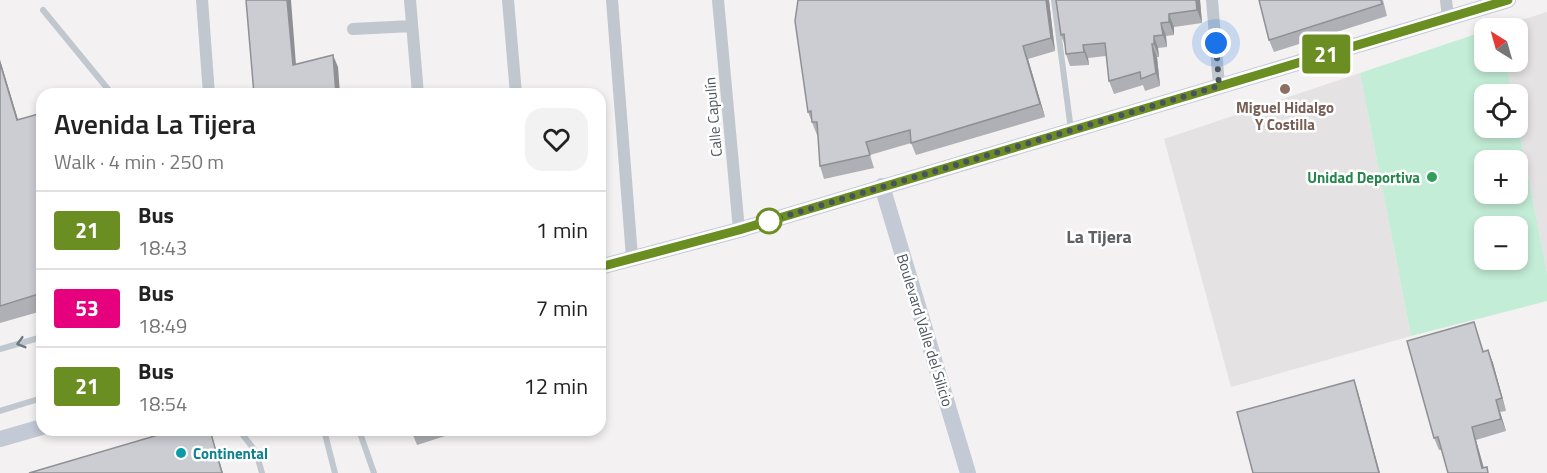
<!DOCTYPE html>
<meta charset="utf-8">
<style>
:root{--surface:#fff;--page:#f2f2f2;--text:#222;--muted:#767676;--line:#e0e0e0}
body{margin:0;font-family:"Titillium Web",sans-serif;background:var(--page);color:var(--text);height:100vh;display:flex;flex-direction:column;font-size:22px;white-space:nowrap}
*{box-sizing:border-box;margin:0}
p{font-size:20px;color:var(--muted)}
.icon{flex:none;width:33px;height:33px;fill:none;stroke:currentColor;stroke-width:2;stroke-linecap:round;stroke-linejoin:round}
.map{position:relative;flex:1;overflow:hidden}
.details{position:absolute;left:36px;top:88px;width:570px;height:348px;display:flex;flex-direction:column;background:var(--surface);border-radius:18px;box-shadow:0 3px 9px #0003}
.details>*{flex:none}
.badge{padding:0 12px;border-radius:4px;font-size:21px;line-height:39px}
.needle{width:39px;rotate:323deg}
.tools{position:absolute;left:1474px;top:18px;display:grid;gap:12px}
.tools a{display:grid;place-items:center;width:54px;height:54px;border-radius:12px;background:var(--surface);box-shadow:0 3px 9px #0003;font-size:30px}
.you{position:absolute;width:30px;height:30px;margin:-15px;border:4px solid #fff;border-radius:50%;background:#1a73e8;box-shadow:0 0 0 9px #1a73e833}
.map>.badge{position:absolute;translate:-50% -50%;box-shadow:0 0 0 3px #fff}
.round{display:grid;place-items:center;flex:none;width:63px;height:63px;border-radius:18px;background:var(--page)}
.head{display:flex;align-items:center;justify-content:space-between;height:102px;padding:0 18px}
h1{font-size:28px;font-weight:600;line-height:45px}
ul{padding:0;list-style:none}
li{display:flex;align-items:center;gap:18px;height:78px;padding:0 18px;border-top:2px solid var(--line)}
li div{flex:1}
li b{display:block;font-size:22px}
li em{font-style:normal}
li .badge{min-width:66px;font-weight:700;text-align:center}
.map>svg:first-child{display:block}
.education{fill:#e4e2e2}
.green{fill:#c3edd7;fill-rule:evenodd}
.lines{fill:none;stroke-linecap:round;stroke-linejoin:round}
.lane{stroke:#c0c7ce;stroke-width:6}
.street{stroke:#c0c7ce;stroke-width:12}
.secondary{stroke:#c3cad6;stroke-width:16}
.wall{fill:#afb0b5}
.shaded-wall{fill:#8e9094}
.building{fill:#cbcdd3;stroke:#8e9094;stroke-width:1.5}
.oneway{stroke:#6d757f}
.line-casing{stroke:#fff;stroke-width:14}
.line{stroke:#6b8e23;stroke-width:9}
.walk{stroke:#4a525d;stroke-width:6;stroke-dasharray:0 10.8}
.education-dot{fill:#8d6e63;stroke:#fff;stroke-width:2}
.leisure-dot{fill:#2e9e5b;stroke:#fff;stroke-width:2}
.stop-dot{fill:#fff;stroke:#6b8e23;stroke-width:3}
.culture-dot{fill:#0f9aa8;stroke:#fff;stroke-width:2}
.labels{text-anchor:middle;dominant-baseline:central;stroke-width:5;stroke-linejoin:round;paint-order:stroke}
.education-label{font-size:15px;font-weight:bold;fill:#785e54;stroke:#fff}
.street-label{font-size:15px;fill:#4a525d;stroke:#fff}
.leisure-label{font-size:15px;font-weight:bold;fill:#27864d;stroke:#fff;text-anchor:end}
.culture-label{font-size:15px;font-weight:bold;fill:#0d838f;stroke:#fff;text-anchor:start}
.quarter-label{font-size:18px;font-weight:bold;fill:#5e6065;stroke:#fff}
</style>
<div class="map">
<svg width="1547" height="473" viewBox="0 0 1547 473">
<rect width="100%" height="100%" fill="#f3f1f1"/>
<path class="education" d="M1547 12V273L1518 125V94H1512L1506 62H1518V28H1499V27Z
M1360 73 1411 336 1231 387 1164 139Z"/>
<path class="green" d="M1485 31V62H1506L1512 94H1485V128H1518V125L1547 273V301L1411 336 1360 73ZM1518 160V194H1485V160ZM1518 226V260H1485V226Z"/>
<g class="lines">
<path class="lane" d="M1054 0 1071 130
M43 10 112 94
M0 349 42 337
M0 411 42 398
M239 430 256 452 262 473
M324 430 335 473
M359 430 374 473"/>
<path class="street" d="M202 0 209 94
M410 0 418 94
M508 0 516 94
M612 0 632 257
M718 0 739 230
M1212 0 1219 86
M1446 0 1448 18
M353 29 412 26"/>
<path class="secondary" d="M882 186 968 473
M600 267 739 230 1508 0
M0 439 42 427"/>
</g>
<path class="wall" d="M1200 0 1202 23 1174 27V35L1166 36 1167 47 1158 48 1159 57H1157L1160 86 1145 91 1143 85 1114 94 1109 81 1106 56 1088 58 1089 65 1070 66 1066 54 1065 46 1061 35Z
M1383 0 1387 16 1274 52 1269 40Z
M1049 1 1055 51 1028 59 1045 117 916 155 911 143 870 155 874 168 824 179 820 166 818 135H817L808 112Z
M0 60 18 120 42 113V311L0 323Z
M1474 322 1484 352 1488 350 1493 363 1506 411 1500 412 1506 431 1476 440 1484 468 1489 473 1442 450H1439L1434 438Z
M411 430H464L417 445Z"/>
<path class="shaded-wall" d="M287 0H291L297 78 293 65Z
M1046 0H1049L1055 51 1051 38Z
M1196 0H1200L1202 23 1197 10Z
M1169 14 1174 27V35L1169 22Z
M1161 23 1166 36 1167 47 1163 35Z
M1154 36 1158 48 1159 57 1154 44Z
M1152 44 1157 57 1160 86 1156 73Z
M1083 45 1088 58 1089 65 1084 52Z
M1023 46 1028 59 1045 117 1040 104Z
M333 55 338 67 340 94H336Z
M0 60 23 136 17 120 0 63Z
M1488 350 1493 363 1506 411 1502 398Z
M1354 380 1358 392 1380 473H1379Z
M1496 400 1500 412 1506 431 1501 419Z
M1472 427 1476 440 1485 473 1482 468Z
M210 430 223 473H222Z"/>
<path class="building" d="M246 0H287L293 65 333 55 336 94H254Z
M798 0H1046L1051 38 1023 46 1040 104 911 143 910 130 866 142 870 155 820 166 817 122H812L811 111 808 112 795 21Z
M1056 0H1196L1197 10 1169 14V22L1161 23 1163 35 1154 36V44H1152L1156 73 1141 79 1140 72 1109 81 1105 43 1083 45 1084 52 1066 54 1064 34 1061 35Z
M1259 0H1381L1382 4 1269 40Z
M0 63 17 120 42 113V293L0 306Z
M1474 322 1483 352 1488 350 1502 398 1496 400 1501 419 1472 427 1482 468 1487 467 1488 473H1448L1438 437 1434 438 1407 341Z
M1354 380 1379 473H1253L1237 412Z
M175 430H210L222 473H29Z"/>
<defs><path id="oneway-chevron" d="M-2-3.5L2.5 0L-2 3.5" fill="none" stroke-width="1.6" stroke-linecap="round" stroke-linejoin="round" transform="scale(1.5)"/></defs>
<use class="oneway" href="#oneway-chevron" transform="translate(21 343) rotate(164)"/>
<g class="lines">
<g class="line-casing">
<path id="line" d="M600 267 739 230 1508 0"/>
</g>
<use href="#line" class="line"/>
<path class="walk" d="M769 221 759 224 1219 86 1216 43"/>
</g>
<circle class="education-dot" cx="1285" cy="89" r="6"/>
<circle class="leisure-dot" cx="1432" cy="177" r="6"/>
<circle class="stop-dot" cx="769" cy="221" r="12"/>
<circle class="culture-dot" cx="181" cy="453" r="6"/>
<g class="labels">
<g class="education-label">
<text x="1285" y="107">Miguel Hidalgo<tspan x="1285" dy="17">Y Costilla</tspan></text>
</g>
<g class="street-label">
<text transform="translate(713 117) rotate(-95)">Calle Capulín</text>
<text transform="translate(925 330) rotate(73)">Boulevard Valle del Silicio</text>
</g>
<g class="leisure-label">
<text x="1420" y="177">Unidad Deportiva</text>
</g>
<g class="culture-label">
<text x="193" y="453">Continental</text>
</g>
<g class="quarter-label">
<text x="1099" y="236">La Tijera</text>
</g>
</g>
</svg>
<div class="tools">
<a><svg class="needle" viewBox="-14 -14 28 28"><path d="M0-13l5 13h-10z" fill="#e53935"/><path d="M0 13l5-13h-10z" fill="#767676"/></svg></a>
<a><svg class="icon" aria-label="locate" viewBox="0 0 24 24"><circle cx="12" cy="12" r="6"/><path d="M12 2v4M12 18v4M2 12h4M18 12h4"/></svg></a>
<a>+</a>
<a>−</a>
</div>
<div class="you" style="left:1216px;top:43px"></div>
<b class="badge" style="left:1326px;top:54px;background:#6b8e23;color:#fff">21</b>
<section class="details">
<div class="head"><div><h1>Avenida La Tijera</h1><p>Walk · 4 min · 250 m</p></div><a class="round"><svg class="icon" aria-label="heart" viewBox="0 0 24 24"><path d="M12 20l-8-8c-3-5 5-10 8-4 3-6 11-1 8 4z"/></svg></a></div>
<ul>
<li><span class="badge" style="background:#6b8e23;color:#fff">21</span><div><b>Bus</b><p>18:43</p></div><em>1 min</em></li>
<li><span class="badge" style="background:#e6007e;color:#fff">53</span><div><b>Bus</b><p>18:49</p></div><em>7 min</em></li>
<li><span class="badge" style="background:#6b8e23;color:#fff">21</span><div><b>Bus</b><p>18:54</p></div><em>12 min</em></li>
</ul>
</section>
</div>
